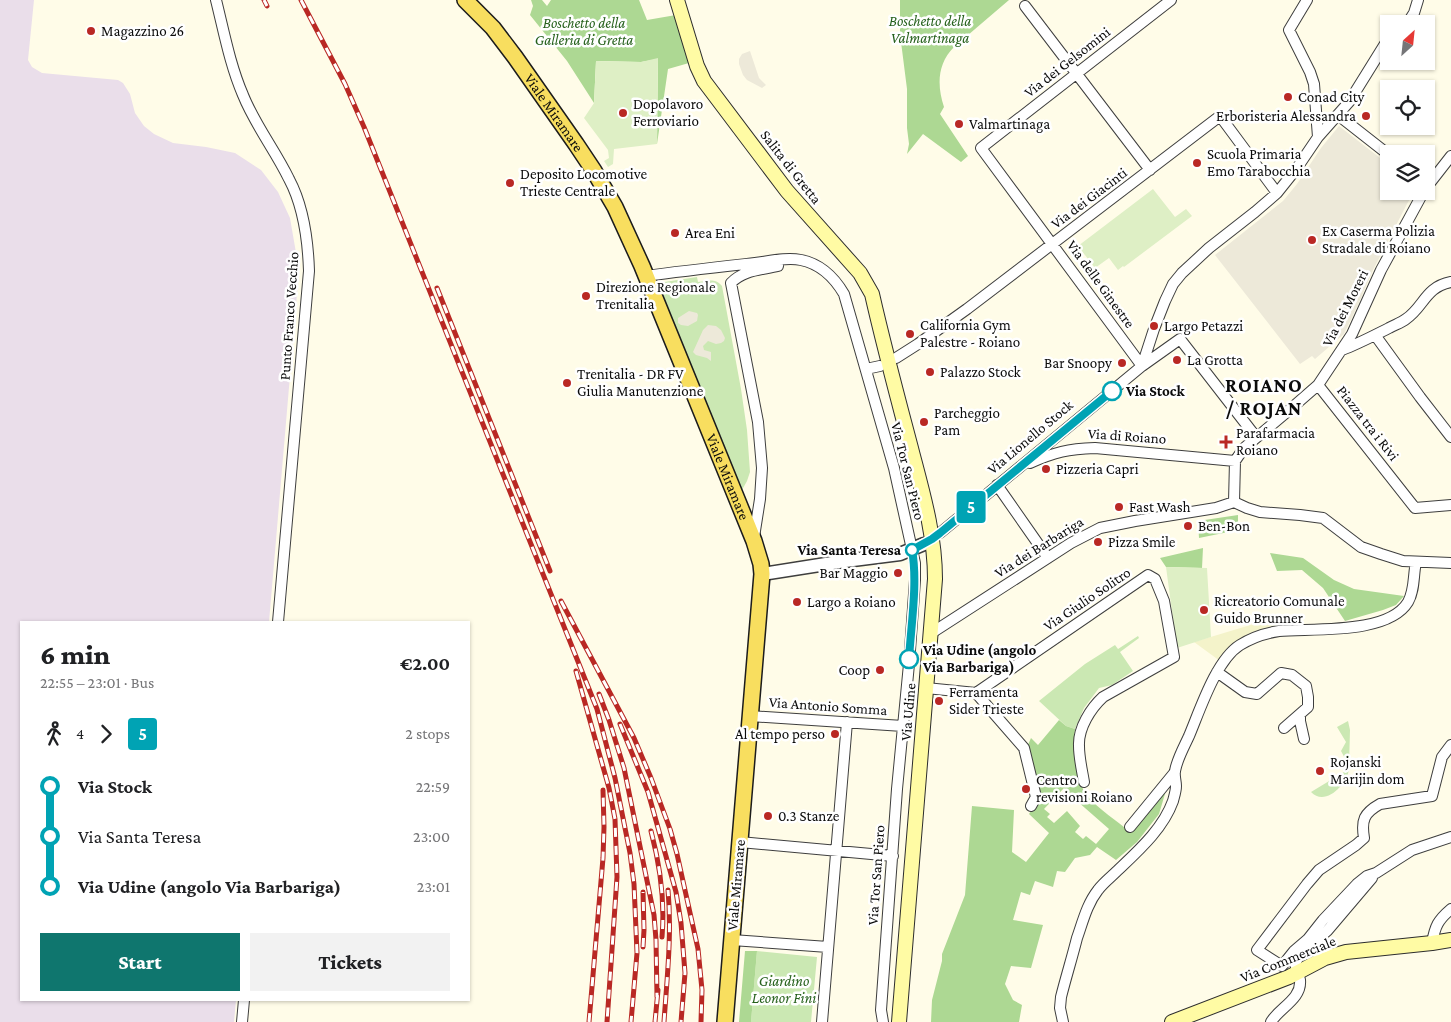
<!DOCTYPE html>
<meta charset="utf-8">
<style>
:root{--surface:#fff;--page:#f2f2f2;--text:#202124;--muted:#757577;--accent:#0f766e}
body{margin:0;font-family:"Crimson Pro",serif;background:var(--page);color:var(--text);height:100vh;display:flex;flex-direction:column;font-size:19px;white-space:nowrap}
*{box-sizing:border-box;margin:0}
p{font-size:16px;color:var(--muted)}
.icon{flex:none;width:28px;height:28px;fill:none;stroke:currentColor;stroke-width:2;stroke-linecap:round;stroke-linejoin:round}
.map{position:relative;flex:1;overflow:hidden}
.panel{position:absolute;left:20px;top:621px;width:450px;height:380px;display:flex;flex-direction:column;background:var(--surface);border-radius:0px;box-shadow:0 1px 4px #0004}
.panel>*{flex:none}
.badge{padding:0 10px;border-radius:4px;font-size:18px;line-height:32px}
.needle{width:32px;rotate:27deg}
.fabs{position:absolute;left:1380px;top:15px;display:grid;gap:10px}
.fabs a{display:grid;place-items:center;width:55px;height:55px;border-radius:0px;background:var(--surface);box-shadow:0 1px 4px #0004;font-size:25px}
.map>.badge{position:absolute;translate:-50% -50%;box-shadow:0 0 0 2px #fff}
.legs{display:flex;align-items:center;gap:8px;height:55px;padding:0 20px;font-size:16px}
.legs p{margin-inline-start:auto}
.head{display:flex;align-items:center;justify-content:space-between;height:85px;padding:0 20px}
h1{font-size:28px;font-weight:800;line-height:38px}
.cta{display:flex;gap:10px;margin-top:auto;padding:10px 20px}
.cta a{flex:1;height:58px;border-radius:0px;background:var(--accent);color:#fff;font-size:20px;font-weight:800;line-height:58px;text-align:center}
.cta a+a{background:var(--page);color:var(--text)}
ul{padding:0 20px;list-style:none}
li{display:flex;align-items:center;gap:18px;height:50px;font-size:19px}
li i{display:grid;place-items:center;width:8px;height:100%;margin:0 6px;background:currentColor}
li i::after{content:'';width:12px;height:12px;margin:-6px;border:4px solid;border-radius:50%;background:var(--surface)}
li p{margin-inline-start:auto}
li:first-child i{background:linear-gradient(#0000 50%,currentColor 0)}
li:last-child i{background:linear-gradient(currentColor 50%,#0000 0)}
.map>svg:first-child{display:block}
.industrial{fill:#eadeea}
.farmland{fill:#f4f3ca}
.green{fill:#cbe8b3}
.forest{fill:#add893;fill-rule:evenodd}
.pitch{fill:#deefc5}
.plaza{fill:#ede9d9}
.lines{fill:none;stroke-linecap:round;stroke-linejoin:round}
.minor-casing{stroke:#3e3e3e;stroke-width:12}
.tertiary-casing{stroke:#3e3e3e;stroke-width:15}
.secondary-casing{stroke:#2d2d2d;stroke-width:16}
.primary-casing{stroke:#1c1c1c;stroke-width:18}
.minor{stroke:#fff;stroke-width:10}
.tertiary{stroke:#fff;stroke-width:12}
.secondary{stroke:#fffba4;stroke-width:14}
.primary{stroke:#f8de5f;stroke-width:15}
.rail-casing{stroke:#b92824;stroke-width:5}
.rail{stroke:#fff;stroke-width:3;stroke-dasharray:9;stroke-linecap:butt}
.line-1-casing{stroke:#fff;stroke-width:11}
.line-1{stroke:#00a3b4;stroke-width:8}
.poi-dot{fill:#b92824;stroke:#fff;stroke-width:2}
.stop-1-dot{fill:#fff;stroke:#00a3b4;stroke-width:2.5}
.labels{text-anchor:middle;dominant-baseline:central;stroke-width:5;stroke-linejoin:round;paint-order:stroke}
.park-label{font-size:15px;font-style:italic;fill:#26611c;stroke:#fff}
.poi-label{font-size:15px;fill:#0b0b0b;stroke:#fff;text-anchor:start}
.street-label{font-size:15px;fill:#0b0b0b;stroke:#fff}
.stop-label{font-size:15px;font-weight:bold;fill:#0b0b0b;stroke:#fff;text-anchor:start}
.district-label{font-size:20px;font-weight:bold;letter-spacing:1px;fill:#0b0b0b;stroke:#fff}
</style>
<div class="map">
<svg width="1451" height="1022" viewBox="0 0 1451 1022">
<rect width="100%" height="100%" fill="#fffce8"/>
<path class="industrial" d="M0 0H34L28 60 32 67 42 73 118 80 123 83 130 94 135 113 144 126 154 134 173 143 206 147 235 153 261 170 278 192 290 218 299 270 269 622H21V1000H236L234 1022H0Z"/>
<path class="farmland" d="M1284 615 1286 624 1258 633 1220 661 1194 642Z"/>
<path class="green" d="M697 277 698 282C708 281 715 278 722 286L741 389 747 430 750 472 747 481 742 490 658 283Z
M1138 636 1139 638 1120 652 1133 671 1112 685 1099 688 1084 708 1075 729 1066 726 1039 701 1085 664 1115 645 1118 649Z
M1348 721 1350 730 1349 766 1341 751 1346 742 1337 727Z
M1349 769C1347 785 1325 807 1311 792Z
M757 951 817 957 811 1022H751Z"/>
<path class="forest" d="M531 0H542L547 6 551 0H639L647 20 676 15 689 63 668 69 657 144 658 59 641 62 596 61 594 103 567 61 530 15 533 6Z
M900 0H1009L954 47C937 64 937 86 944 107L940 114 968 156 961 162 923 134 907 154 909 144 907 128V89L900 34Z
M1238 515V530L1199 538 1198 521Z
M1203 548 1202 568 1166 567 1160 558Z
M1270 553 1303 558 1334 580 1354 589 1404 596 1396 605 1383 610 1345 621 1323 588 1302 570 1277 571Z
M1059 720 1066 726 1075 729C1073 749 1075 781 1088 797 1099 809 1117 821 1130 832L1167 787 1159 814 1137 842 1116 860 1097 847 1090 855 1075 858 1065 872 1057 871 1053 887 1035 881 1030 895 1021 892 1013 920 1043 925 1031 968 1011 966 1005 984 1013 1000 1022 1005 1019 1022H931L932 1000 942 961V954L965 895 972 806 1014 810 1012 852 1026 862 1049 833 1029 814 1039 798 1027 747 1031 738 1038 745ZM1064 788 1077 801 1109 829 1096 844 1086 836 1083 839 1075 832 1080 826 1067 811 1054 823 1047 817 1050 814 1044 809Z
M745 951H757L751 1022H739Z"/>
<path class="pitch" d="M658 58 657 144 614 149 613 164 608 167 604 161 609 158 608 150 584 118 594 103 596 61 641 62Z
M1153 189 1175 217 1186 209 1192 216 1124 267 1123 266 1118 270 1109 258 1095 268 1078 246Z
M1166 567 1207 568 1211 637 1177 648Z"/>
<path class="plaza" d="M750 51 759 78 766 85 762 88 747 80 743 75 739 64V59L742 54Z
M1339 126 1389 165V191H1416L1408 202 1373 270 1358 305 1344 334 1315 359 1312 356 1300 364 1215 255 1283 201 1297 184 1321 148Z
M689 311 697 313 698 315 697 321 688 326 681 325 678 323V318Z
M708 325 716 326 721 330 725 338 724 341 721 343 716 344 708 341 703 346 704 350 711 352V361L707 358 696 355 693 352 703 330Z"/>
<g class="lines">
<g class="minor-casing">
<path id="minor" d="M216 0C224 32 230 65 243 95 255 125 275 150 289 179 304 207 308 240 309 271L278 622
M1307 0 1289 30 1310 72 1314 84 1318 137
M1025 6 1150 170
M1407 24 1414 13 1418 0
M1338 115 1389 155
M1426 188 1451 156
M646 276C682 271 719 267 755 263 770 261 787 257 801 260 821 264 834 277 844 294L894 468 915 563V580L909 664 897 789 881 1010 883 1022
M1375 335 1420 397 1451 437
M1342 350C1358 344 1373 336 1389 328 1394 325 1401 323 1406 319 1424 307 1425 287 1451 282
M896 358 918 344 967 309 1220 116 1277 193
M1142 366 981 148 1171 0
M1142 366 1154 329 1165 301 1173 284 1182 273 1209 248 1255 212 1277 193 1297 168 1318 137 1349 102 1385 44 1389 40
M866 369 880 366
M1318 385 1415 508 1451 505
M1030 463C1055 452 1068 449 1095 448L1235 461
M997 485 1048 558
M1234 502 1235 461 1244 448 1287 412 1318 385 1352 334 1381 270 1424 191
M1234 502 1247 508 1260 512 1300 515 1323 518 1361 547 1381 554 1403 561 1451 563
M940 533 1142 366 1180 339 1256 437
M754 537 760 499 762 468 758 422 731 283C743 270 761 270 778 266
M930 634 1071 543 1100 528 1135 521 1216 508 1234 502
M1217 672 1245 692 1257 694 1281 673 1292 675 1306 686 1308 697V707L1284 728
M926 688 976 693 1148 575 1155 579 1164 601 1174 657 1103 697C1091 708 1078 728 1079 746 1079 758 1082 770 1084 782
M976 693 1024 748 1036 797 1031 806
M1300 714V721L1304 739
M750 716 903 726
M1451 745 1442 757 1432 796 1380 804C1364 813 1361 820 1364 838L1356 845 1319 870 1307 884 1257 950 1282 966 1294 951 1308 939 1323 920 1357 884 1367 876 1376 873 1412 850 1451 837
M1130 827 1175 772
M740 842 893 856
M732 940 828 947
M1432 943C1435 926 1438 920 1451 909
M242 1022 244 1000
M822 1022 847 722
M1063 1022 1060 1008 1061 997C1066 977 1072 958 1077 938 1083 921 1087 904 1098 890 1103 883 1111 877 1117 871 1138 851 1163 829 1173 801 1174 797 1176 791 1176 786 1176 781 1174 776 1175 771 1177 759 1184 747 1189 736 1200 710 1216 660 1240 645 1251 638 1266 633 1279 631 1312 628 1388 635 1408 602 1415 590 1413 575 1416 562
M1271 1022C1279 1008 1302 999 1300 980 1299 975 1297 969 1295 964L1299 955 1327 931 1372 878"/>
</g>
<g class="tertiary-casing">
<path id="tertiary" d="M762 574 845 561 900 554 924 544"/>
</g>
<g class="secondary-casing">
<path id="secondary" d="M677 0 697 66 704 81 787 191 860 273 872 294C884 347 898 399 912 452 923 494 935 535 935 579L899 1022
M1172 1022 1289 977 1325 958 1346 952 1432 943 1451 940"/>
</g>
<g class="primary-casing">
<g id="primary">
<path id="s1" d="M465 0 493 28 515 57 576 144 594 171 615 207 642 266 754 541 761 564 762 574 725 1022"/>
</g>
</g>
<use href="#minor" class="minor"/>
<use href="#tertiary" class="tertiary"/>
<use href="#secondary" class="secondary"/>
<use href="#primary" class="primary"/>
<g class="rail-casing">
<path id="rail" d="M264 0 267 6
M301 0 345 84 364 127 597 709 615 778 630 853 634 884 637 953 631 1022
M437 288 550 571
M561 601 634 738 651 778 670 829 677 854 698 949 702 990 701 1022
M576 671 609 788 615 819 617 877 607 1022
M599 694 609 720 624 768 654 915 656 940 657 997
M620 724 648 792 676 892 681 923 685 973 681 1022
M651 831C660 865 665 902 662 937
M643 947 644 930 643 892
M589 1022 603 858 604 827 603 790
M655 1022 658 990
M664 1022C667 978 672 934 668 890"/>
</g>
<use href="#rail" class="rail"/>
</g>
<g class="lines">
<g class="line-1-casing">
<path id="line-1" d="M909 659C911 625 918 582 912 550L932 539 940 533 1112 391"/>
</g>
<use href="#line-1" class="line-1"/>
</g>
<g class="poi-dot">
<circle cx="91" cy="31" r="5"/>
<circle cx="1288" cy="97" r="5"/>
<circle cx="623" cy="113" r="5"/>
<circle cx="1366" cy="116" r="5"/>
<circle cx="959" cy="124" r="5"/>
<circle cx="1197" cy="163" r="5"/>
<circle cx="510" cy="183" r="5"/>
<circle cx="675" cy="233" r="5"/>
<circle cx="1312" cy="240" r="5"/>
<circle cx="586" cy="296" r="5"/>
<circle cx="1154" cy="326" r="5"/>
<circle cx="910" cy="334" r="5"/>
<circle cx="1177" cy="360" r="5"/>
<circle cx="1122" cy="363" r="5"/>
<circle cx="930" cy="372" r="5"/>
<circle cx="567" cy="383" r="5"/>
<circle cx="924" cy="422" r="5"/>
<path d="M1223.5 434.5h5v5h5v5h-5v5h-5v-5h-5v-5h5z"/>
<circle cx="1046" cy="469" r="5"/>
<circle cx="1119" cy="507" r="5"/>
<circle cx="1188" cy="526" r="5"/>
<circle cx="1098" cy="542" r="5"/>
<circle cx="898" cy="573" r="5"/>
<circle cx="797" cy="602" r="5"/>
<circle cx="1204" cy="610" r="5"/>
<circle cx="880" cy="670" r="5"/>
<circle cx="939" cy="701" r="5"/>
<circle cx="835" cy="734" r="5"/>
<circle cx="1320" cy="771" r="5"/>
<circle cx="1026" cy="789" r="5"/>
<circle cx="768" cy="816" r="5"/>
</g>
<g class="stop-1-dot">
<circle cx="1112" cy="391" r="9"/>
<circle cx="912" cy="550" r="6"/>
<circle cx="909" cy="659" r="9"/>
</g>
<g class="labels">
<g class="park-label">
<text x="930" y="21">Boschetto della<tspan x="930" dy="17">Valmartinaga</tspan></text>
<text x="584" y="23">Boschetto della<tspan x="584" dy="17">Galleria di Gretta</tspan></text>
<text x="784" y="981">Giardino<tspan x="784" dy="17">Leonor Fini</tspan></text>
</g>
<g class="poi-label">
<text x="101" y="31">Magazzino 26</text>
<text x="1298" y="97">Conad City</text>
<text x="633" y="104">Dopolavoro<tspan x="633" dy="17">Ferroviario</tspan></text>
<text x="1356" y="116" text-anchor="end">Erboristeria Alessandra</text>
<text x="969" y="124">Valmartinaga</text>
<text x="1207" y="154">Scuola Primaria<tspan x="1207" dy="17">Emo Tarabocchia</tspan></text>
<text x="520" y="174">Deposito Locomotive<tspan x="520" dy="17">Trieste Centrale</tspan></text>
<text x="1322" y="231">Ex Caserma Polizia<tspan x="1322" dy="17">Stradale di Roiano</tspan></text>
<text x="685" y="233">Area Eni</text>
<text x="596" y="287">Direzione Regionale<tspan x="596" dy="17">Trenitalia</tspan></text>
<text x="920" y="325">California Gym<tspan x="920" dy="17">Palestre - Roiano</tspan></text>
<text x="1164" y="326">Largo Petazzi</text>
<text x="1187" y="360">La Grotta</text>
<text x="1112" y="363" text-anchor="end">Bar Snoopy</text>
<text x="940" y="372">Palazzo Stock</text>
<text x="577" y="374">Trenitalia - DR FV<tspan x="577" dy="17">Giulia Manutenzione</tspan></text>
<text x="934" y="413">Parcheggio<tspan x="934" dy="17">Pam</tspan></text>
<text x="1236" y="433">Parafarmacia<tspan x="1236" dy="17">Roiano</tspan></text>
<text x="1056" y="469">Pizzeria Capri</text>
<text x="1129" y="507">Fast Wash</text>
<text x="1198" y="526">Ben-Bon</text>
<text x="1108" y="542">Pizza Smile</text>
<text x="888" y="573" text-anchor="end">Bar Maggio</text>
<text x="1214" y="601">Ricreatorio Comunale<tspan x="1214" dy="17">Guido Brunner</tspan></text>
<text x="807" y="602">Largo a Roiano</text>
<text x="870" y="670" text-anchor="end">Coop</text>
<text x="949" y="692">Ferramenta<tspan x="949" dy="17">Sider Trieste</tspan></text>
<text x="825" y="734" text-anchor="end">Al tempo perso</text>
<text x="1330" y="762">Rojanski<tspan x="1330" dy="17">Marijin dom</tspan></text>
<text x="1036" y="780">Centro<tspan x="1036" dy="17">revisioni Roiano</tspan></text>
<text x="778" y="816">0.3 Stanze</text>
</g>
<g class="street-label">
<text transform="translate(1067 62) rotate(-38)">Via dei Gelsomini</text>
<text stroke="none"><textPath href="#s1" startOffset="144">Viale Miramare</textPath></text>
<text transform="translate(791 167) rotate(52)">Salita di Gretta</text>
<text transform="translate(1089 198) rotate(-37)">Via dei Giacinti</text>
<text transform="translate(1101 284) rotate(54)">Via delle Ginestre</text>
<text transform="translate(1345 308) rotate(-63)">Via dei Moreri</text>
<text transform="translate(289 316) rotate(-86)">Punto Franco Vecchio</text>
<text transform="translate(1368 423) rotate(52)">Piazza tra i Rivi</text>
<text transform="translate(1127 436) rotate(4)">Via di Roiano</text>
<text transform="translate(1030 437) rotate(-40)">Via Lionello Stock</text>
<text transform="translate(908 471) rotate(76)">Via Tor San Piero</text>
<text stroke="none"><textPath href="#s1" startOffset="549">Viale Miramare</textPath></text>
<text transform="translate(1039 547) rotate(-32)">Via dei Barbariga</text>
<text transform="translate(1087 599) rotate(-34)">Via Giulio Solitro</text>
<text transform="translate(828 706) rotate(4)">Via Antonio Somma</text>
<text transform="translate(908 712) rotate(-85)">Via Udine</text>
<text transform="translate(876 875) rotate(-86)">Via Tor San Piero</text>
<text transform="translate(736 885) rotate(-85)">Viale Miramare</text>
<text transform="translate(1288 959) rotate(-22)">Via Commerciale</text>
</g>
<g class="stop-label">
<text x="1126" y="391">Via Stock</text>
<text x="901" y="550" text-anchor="end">Via Santa Teresa</text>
<text x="923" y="650">Via Udine (angolo<tspan x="923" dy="17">Via Barbariga)</tspan></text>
</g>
<g class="district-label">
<text x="1264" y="385">ROIANO<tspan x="1264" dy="23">/ ROJAN</tspan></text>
</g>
</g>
</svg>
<div class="fabs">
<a><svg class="needle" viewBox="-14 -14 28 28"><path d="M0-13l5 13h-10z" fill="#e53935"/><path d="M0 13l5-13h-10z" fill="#757577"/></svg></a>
<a><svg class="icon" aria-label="locate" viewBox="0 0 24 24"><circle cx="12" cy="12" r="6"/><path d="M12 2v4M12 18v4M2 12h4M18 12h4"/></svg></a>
<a><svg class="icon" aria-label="layers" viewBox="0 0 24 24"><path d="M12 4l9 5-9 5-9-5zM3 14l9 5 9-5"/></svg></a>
</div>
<b class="badge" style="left:971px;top:507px;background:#00a3b4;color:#fff">5</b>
<section class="panel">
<div class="head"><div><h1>6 min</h1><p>22:55 – 23:01 · Bus</p></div><b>€2.00</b></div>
<div class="legs"><svg class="icon" aria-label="walk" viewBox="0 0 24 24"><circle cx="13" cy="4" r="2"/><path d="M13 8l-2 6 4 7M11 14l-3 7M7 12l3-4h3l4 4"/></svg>4<svg class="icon" aria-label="forward" viewBox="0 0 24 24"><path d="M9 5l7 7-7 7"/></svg><b class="badge" style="background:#00a3b4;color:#fff">5</b><p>2 stops</p></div>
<ul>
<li><i style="color:#00a3b4"></i><b>Via Stock</b><p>22:59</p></li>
<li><i style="color:#00a3b4"></i><span>Via Santa Teresa</span><p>23:00</p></li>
<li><i style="color:#00a3b4"></i><b>Via Udine (angolo Via Barbariga)</b><p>23:01</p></li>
</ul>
<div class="cta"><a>Start</a><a>Tickets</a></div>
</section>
</div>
